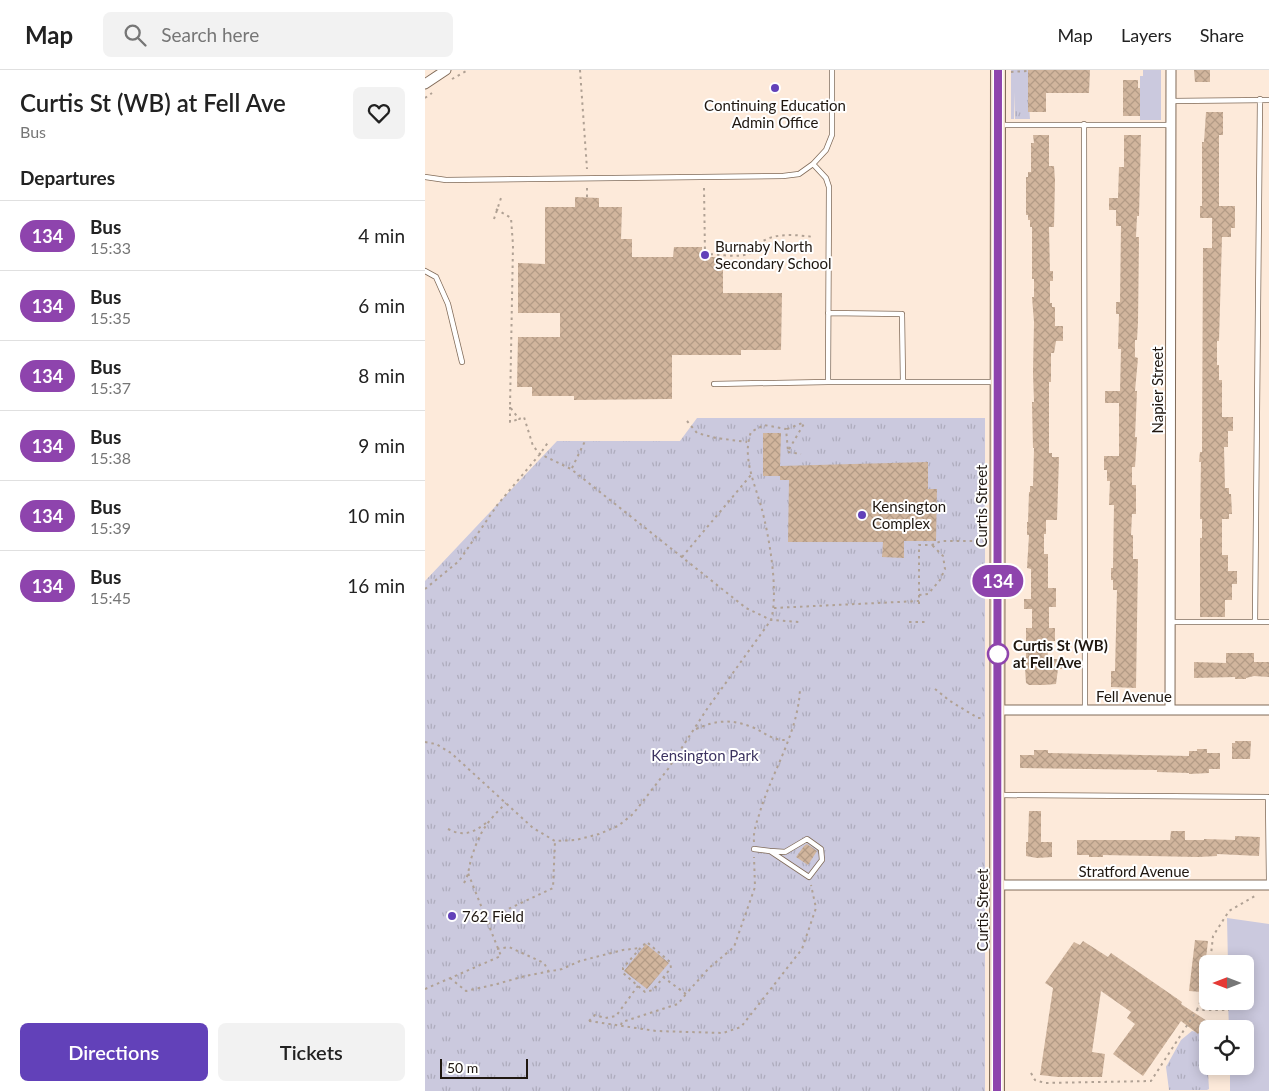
<!DOCTYPE html>
<style>
:root{--surface:#fff;--page:#f2f2f2;--text:#222;--muted:#767676;--line:#e0e0e0;--accent:#6241b9}
body{margin:0;font-family:Lato,sans-serif;background:var(--page);color:var(--text);height:100vh;display:flex;flex-direction:column;font-size:19px;white-space:nowrap}
*{box-sizing:border-box;margin:0}
p{font-size:16px;color:var(--muted)}
.icon{flex:none;width:28px;height:28px;fill:none;stroke:currentColor;stroke-width:2;stroke-linecap:round;stroke-linejoin:round}
.map{position:relative;flex:1;overflow:hidden}
.drawer{display:flex;flex-direction:column;background:var(--surface);width:425px}
.drawer>*{flex:none}
.badge{padding:0 10px;border-radius:16px;font-size:18px;line-height:32px}
.needle{width:32px;rotate:270deg}
.fabs{position:absolute;left:774px;top:885px;display:grid;gap:10px}
.fabs a{display:grid;place-items:center;width:55px;height:55px;border-radius:8px;background:var(--surface);box-shadow:0 2px 12px #0003;font-size:25px}
.scale{position:absolute;left:15px;bottom:12px;width:88px;box-sizing:border-box;padding-left:5px;border:2px solid #1f1710;border-top:0;font-size:14px;line-height:18px;white-space:nowrap;color:#1f1710;-webkit-text-stroke:4px #fff;paint-order:stroke}
.map>.badge{position:absolute;translate:-50% -50%;box-shadow:0 0 0 2px #fff}
h2{padding:0 20px;font-size:19px;line-height:45px}
.round{display:grid;place-items:center;flex:none;width:52px;height:52px;border-radius:8px;background:var(--page)}
.headline{display:flex;align-items:center;justify-content:space-between;height:85px;padding:0 20px}
h1{font-size:24px;font-weight:600;line-height:38px}
.cta{display:flex;gap:10px;margin-top:auto;padding:10px 20px}
.cta a{flex:1;height:58px;border-radius:8px;background:var(--accent);color:#fff;font-size:20px;font-weight:600;line-height:58px;text-align:center}
.cta a+a{background:var(--page);color:var(--text)}
ul{padding:0;list-style:none}
li{display:flex;align-items:center;gap:15px;height:70px;padding:0 20px;border-top:1px solid var(--line)}
li div{flex:1}
li b{display:block;font-size:19px}
li em{font-style:normal}
li .badge{min-width:55px;font-weight:700;text-align:center}
header{display:flex;align-items:center;gap:30px;box-sizing:border-box;height:70px;padding:0 25px;background:var(--surface);border-bottom:1px solid var(--line)}
header strong{font-size:24px}
nav{display:flex;gap:28px;margin-inline-start:auto;font-size:18px}
.search{width:350px;height:45px;background:var(--page);display:flex;align-items:center;gap:12px;box-sizing:border-box;padding:0 18px;border-radius:8px;color:var(--muted);font-size:19px}
main{display:flex;flex:1;min-height:0}
.map>svg:first-child{display:block}
.grass{fill:#cbc9de}
.park{fill:url(#park-tufts)}
.building{fill:url(#building-cross-hatch)}
.lines{fill:none;stroke-linecap:round;stroke-linejoin:round}
.lane-casing{stroke:#806b59;stroke-width:6}
.street-casing{stroke:#806b59;stroke-width:11}
.secondary-casing{stroke:#806b59;stroke-width:16}
.path{stroke:#b0a194;stroke-width:2;stroke-dasharray:2.5 4;stroke-linecap:butt}
.lane{stroke:#fff;stroke-width:4.5}
.street{stroke:#fff;stroke-width:9}
.secondary{stroke:#f3e0cd;stroke-width:14}
.line-casing{stroke:#fff;stroke-width:11}
.line{stroke:#8e44ad;stroke-width:8}
.poi-dot{fill:#6241b9;stroke:#fff;stroke-width:2}
.stop-dot{fill:#fff;stroke:#8e44ad;stroke-width:2.5}
.labels{text-anchor:middle;dominant-baseline:central;stroke-width:4;stroke-linejoin:round;paint-order:stroke}
.poi-label{font-size:15px;fill:#1f1710;stroke:#fff;text-anchor:start}
.street-label{font-size:15px;fill:#1f1710;stroke:#fff}
.stop-label{font-size:15px;font-weight:bold;fill:#1f1710;stroke:#fff;text-anchor:start}
.park-label{font-size:15px;fill:#3c3360;stroke:#fff}
</style>
<header>
<strong>Map</strong>
<div class="search"><svg class="icon" aria-label="search" viewBox="0 0 24 24"><circle cx="10" cy="10" r="6"/><path d="M15 15l6 6"/></svg>Search here</div>
<nav><a>Map</a><a>Layers</a><a>Share</a></nav>
</header>
<main>
<section class="drawer">
<div class="headline"><div><h1>Curtis St (WB) at Fell Ave</h1><p>Bus</p></div><a class="round"><svg class="icon" aria-label="heart" viewBox="0 0 24 24"><path d="M12 20l-8-8c-3-5 5-10 8-4 3-6 11-1 8 4z"/></svg></a></div>
<h2>Departures</h2>
<ul>
<li><span class="badge" style="background:#8e44ad;color:#fff">134</span><div><b>Bus</b><p>15:33</p></div><em>4 min</em></li>
<li><span class="badge" style="background:#8e44ad;color:#fff">134</span><div><b>Bus</b><p>15:35</p></div><em>6 min</em></li>
<li><span class="badge" style="background:#8e44ad;color:#fff">134</span><div><b>Bus</b><p>15:37</p></div><em>8 min</em></li>
<li><span class="badge" style="background:#8e44ad;color:#fff">134</span><div><b>Bus</b><p>15:38</p></div><em>9 min</em></li>
<li><span class="badge" style="background:#8e44ad;color:#fff">134</span><div><b>Bus</b><p>15:39</p></div><em>10 min</em></li>
<li><span class="badge" style="background:#8e44ad;color:#fff">134</span><div><b>Bus</b><p>15:45</p></div><em>16 min</em></li>
</ul>
<div class="cta"><a>Directions</a><a>Tickets</a></div>
</section>
<div class="map">
<svg width="844" height="1021" viewBox="0 0 844 1021">
<defs>
<pattern id="park-tufts" width="24" height="20" patternUnits="userSpaceOnUse" patternTransform="scale(1.25)"><rect width="24" height="20" fill="#cbc9de"/><path d="M3 7l-1-3M5 7V3M7 7l1-3M15 17l-1-3M17 17v-4M19 17l1-3" fill="none" stroke="#aeacbd"/></pattern>
<pattern id="building-cross-hatch" width="8" height="8" patternUnits="userSpaceOnUse" patternTransform="scale(1.25)"><rect width="8" height="8" fill="#d1b59d"/><path d="M0 0l8 8M0 8l8-8" fill="none" stroke="#b39b86"/></pattern>
</defs>
<rect width="100%" height="100%" fill="#fdeada"/>
<path class="grass" d="M586 0H603V22H589V49H586Z
M718 0H736V50H715V6H718Z
M802 848 844 854V1021H805V996H820V959H804L803 931H820V894H803Z"/>
<path class="park" d="M589 22H603L605 49H590Z
M272 348H560V1021H0V511L132 371H255Z
M767 961 777 963 781 968 784 1019 782 1020H744L741 997 756 970Z"/>
<path class="building" d="M603 0H665L664 23H621V42H603Z
M769 0H785V12H770Z
M698 10H713V18H715V46H698Z
M781 42H798V65H794V136H810V158H806V167H797L794 271H792V295H794V310H797V347H808V361H803V377H799L800 418H804V424H806L807 444H804V449H797V485H803V501H812V514H807V530H800V547H775V468H777V449H775L776 392H774L775 382H777L778 178H787V148H775V136H777V72H779Z
M608 65H624V96H629L630 110 629 157H624L625 201H628V211H625V233H627V237H630V256H638V271H631L629 283H626V312H624V383H627V387H634L632 450H621V464H619V484H623V518H631V537H624V558H630V571H622L623 589H637V599H633L631 614 619 615H604L601 613 600 598 601 589V558H607V539H599V529H606V499L602 498 604 465H602V452H603L604 422H605V416H608L609 378H608L607 332H609L608 303 609 252 607 227H609V209H607V157H605V150H603V145H601V107H603V102H606V73H609Z
M699 65H716L714 146H712L711 167H714L713 252 712 270H710V287L713 288 710 321H712L710 367H712L710 397H707V415H711V444H707L706 465H708V489H713L711 618 686 617V601H690L692 520H688V510H686V498H688L689 435H684L685 411H682V400H679V386H694V333H680V321H695L696 279H693L694 244H691V232H695L696 156H691V140H684V128H693L694 97H699Z
M150 127 174 128V137H197L196 169H207V187H248L249 177H277V187H298V223H357L356 280H316V285H247V329L149 330V326H107V317H92L93 267H135V243H93V193L120 194V137H150Z
M338 363H356L355 396 503 392V419H512L511 471H479V488L457 487 458 472H363L364 410H355V406H338Z
M801 583H829V592H844V607L829 606 821 608V609H810V607L769 608V592L801 593Z
M810 671H826L825 689H807V673H810Z
M772 679H782V683H795V699H784V703L764 704V703L732 702V700L595 698V685H609V680H623V683L764 686V681H772Z
M604 741H616V772H627V787L612 788 601 786V772H603Z
M746 761H760V770H779V769L810 770V766L835 767 834 786 792 784V786L773 787 678 785V787H664V785H652V770H745Z
M382 774 392 781 383 795 371 787 379 776Z
M770 870 783 871 777 922 764 921Z
M658 871 683 887 686 883 757 932 756 934 782 951 773 964 756 951 718 1006 688 984 710 954 702 948 706 942 676 921 667 982 680 984 677 1007H633L615 1005 628 918 620 913 649 872 655 875Z
M221 874 244 893 222 919 199 901Z"/>
<g class="lines">
<g class="lane-casing">
<path id="lane" d="M746 31 844 30
M659 54 660 640
M574 55H745
M0 107 21 110 358 106 374 104 388 94 401 80 407 65V0
M0 201 11 207 23 234 37 292
M403 243 477 244 478 312
M403 312H569
M289 314 403 312 404 117 401 108 388 94
M746 552H844
M830 552 835 29
M575 725 843 727 844 810
M329 779 345 781 384 807 397 790 396 779 382 769 360 782 345 781"/>
</g>
<g class="street-casing">
<path id="street" d="M0 14 21 0
M573 640H844
M745 640 746 0
M573 815H844"/>
</g>
<g class="secondary-casing">
<path id="secondary" d="M572 1021 573 0"/>
</g>
<path class="path" d="M155 0 162 99
M586 2 603 1
M27 9 43 0
M0 28 7 23
M162 118V128
M279 118 280 184C292 184 314 188 323 184 329 182 331 177 335 173 350 162 372 165 389 167
M71 139 86 148 88 175 85 337 94 349 99 347 108 376 115 384 146 399 321 538 346 550 375 552
M69 149 77 125
M85 337V352L94 349
M262 351 272 363 291 368 322 372
M362 359 380 352
M363 382 376 384
M147 398 161 369
M257 487 326 405
M0 519 34 491 73 434 115 384 124 371
M494 525 503 524 515 510 520 499 518 486 507 475
M494 534V475H507L516 471H559
M349 538 494 531
M484 552H502
M510 619 525 631 553 648H558
M271 659C291 650 306 649 327 657 341 663 347 671 363 670
M0 672 11 674 26 683 108 758 130 771 151 770 174 764 193 756 208 744 243 699 282 639 346 550C354 521 344 465 336 436 329 412 317 386 326 362L339 355 361 359 363 381 380 352
M23 759C38 767 48 763 61 753
M329 772C328 763 331 754 334 745 346 703 373 664 375 619
M39 813C44 805 44 795 47 786 55 761 62 752 81 733
M63 854 81 840 128 818 130 771
M223 873 245 892 246 898 228 920 220 922 198 903V898L218 875Z
M72 879 84 877 119 893 124 902
M785 894 788 866 804 841 830 826
M238 907 261 924 284 898 309 877 330 817 329 787
M25 908 41 921 72 914 100 906 137 899 155 891 198 880 215 878
M0 919 76 886 43 803
M772 940 782 915
M164 951 231 961 298 963 316 957 377 879 391 838 386 815
M164 951 170 945 180 948 191 946 215 913
M196 955 197 952 253 934 261 924
M606 1003 610 1010 620 1013 726 1011 772 940H804"/>
<use href="#lane" class="lane"/>
<use href="#street" class="street"/>
<use href="#secondary" class="secondary"/>
</g>
<g class="lines">
<g class="line-casing">
<path id="line" d="M572 1021 573 0"/>
</g>
<use href="#line" class="line"/>
</g>
<g class="poi-dot">
<circle cx="350" cy="18" r="5"/>
<circle cx="280" cy="185" r="5"/>
<circle cx="437" cy="445" r="5"/>
<circle cx="27" cy="846" r="5"/>
</g>
<circle class="stop-dot" cx="573" cy="584" r="10"/>
<g class="labels">
<g class="poi-label">
<text x="350" y="35" text-anchor="middle">Continuing Education<tspan x="350" dy="17">Admin Office</tspan></text>
<text x="290" y="176">Burnaby North<tspan x="290" dy="17">Secondary School</tspan></text>
<text x="447" y="436">Kensington<tspan x="447" dy="17">Complex</tspan></text>
<text x="37" y="846">762 Field</text>
</g>
<g class="street-label">
<text transform="translate(732 320) rotate(-90)">Napier Street</text>
<text transform="translate(556 436) rotate(-90)">Curtis Street</text>
<text x="709" y="626">Fell Avenue</text>
<text x="709" y="801">Stratford Avenue</text>
<text transform="translate(557 840) rotate(-90)">Curtis Street</text>
</g>
<g class="stop-label">
<text x="588" y="575">Curtis St (WB)<tspan x="588" dy="17">at Fell Ave</tspan></text>
</g>
<g class="park-label">
<text x="280" y="685">Kensington Park</text>
</g>
</g>
</svg>
<div class="fabs">
<a><svg class="needle" viewBox="-14 -14 28 28"><path d="M0-13l5 13h-10z" fill="#e53935"/><path d="M0 13l5-13h-10z" fill="#767676"/></svg></a>
<a><svg class="icon" aria-label="locate" viewBox="0 0 24 24"><circle cx="12" cy="12" r="6"/><path d="M12 2v4M12 18v4M2 12h4M18 12h4"/></svg></a>
</div>
<div class="scale">50 m</div>
<b class="badge" style="left:573px;top:511px;background:#8e44ad;color:#fff">134</b>
</div>
</main>
